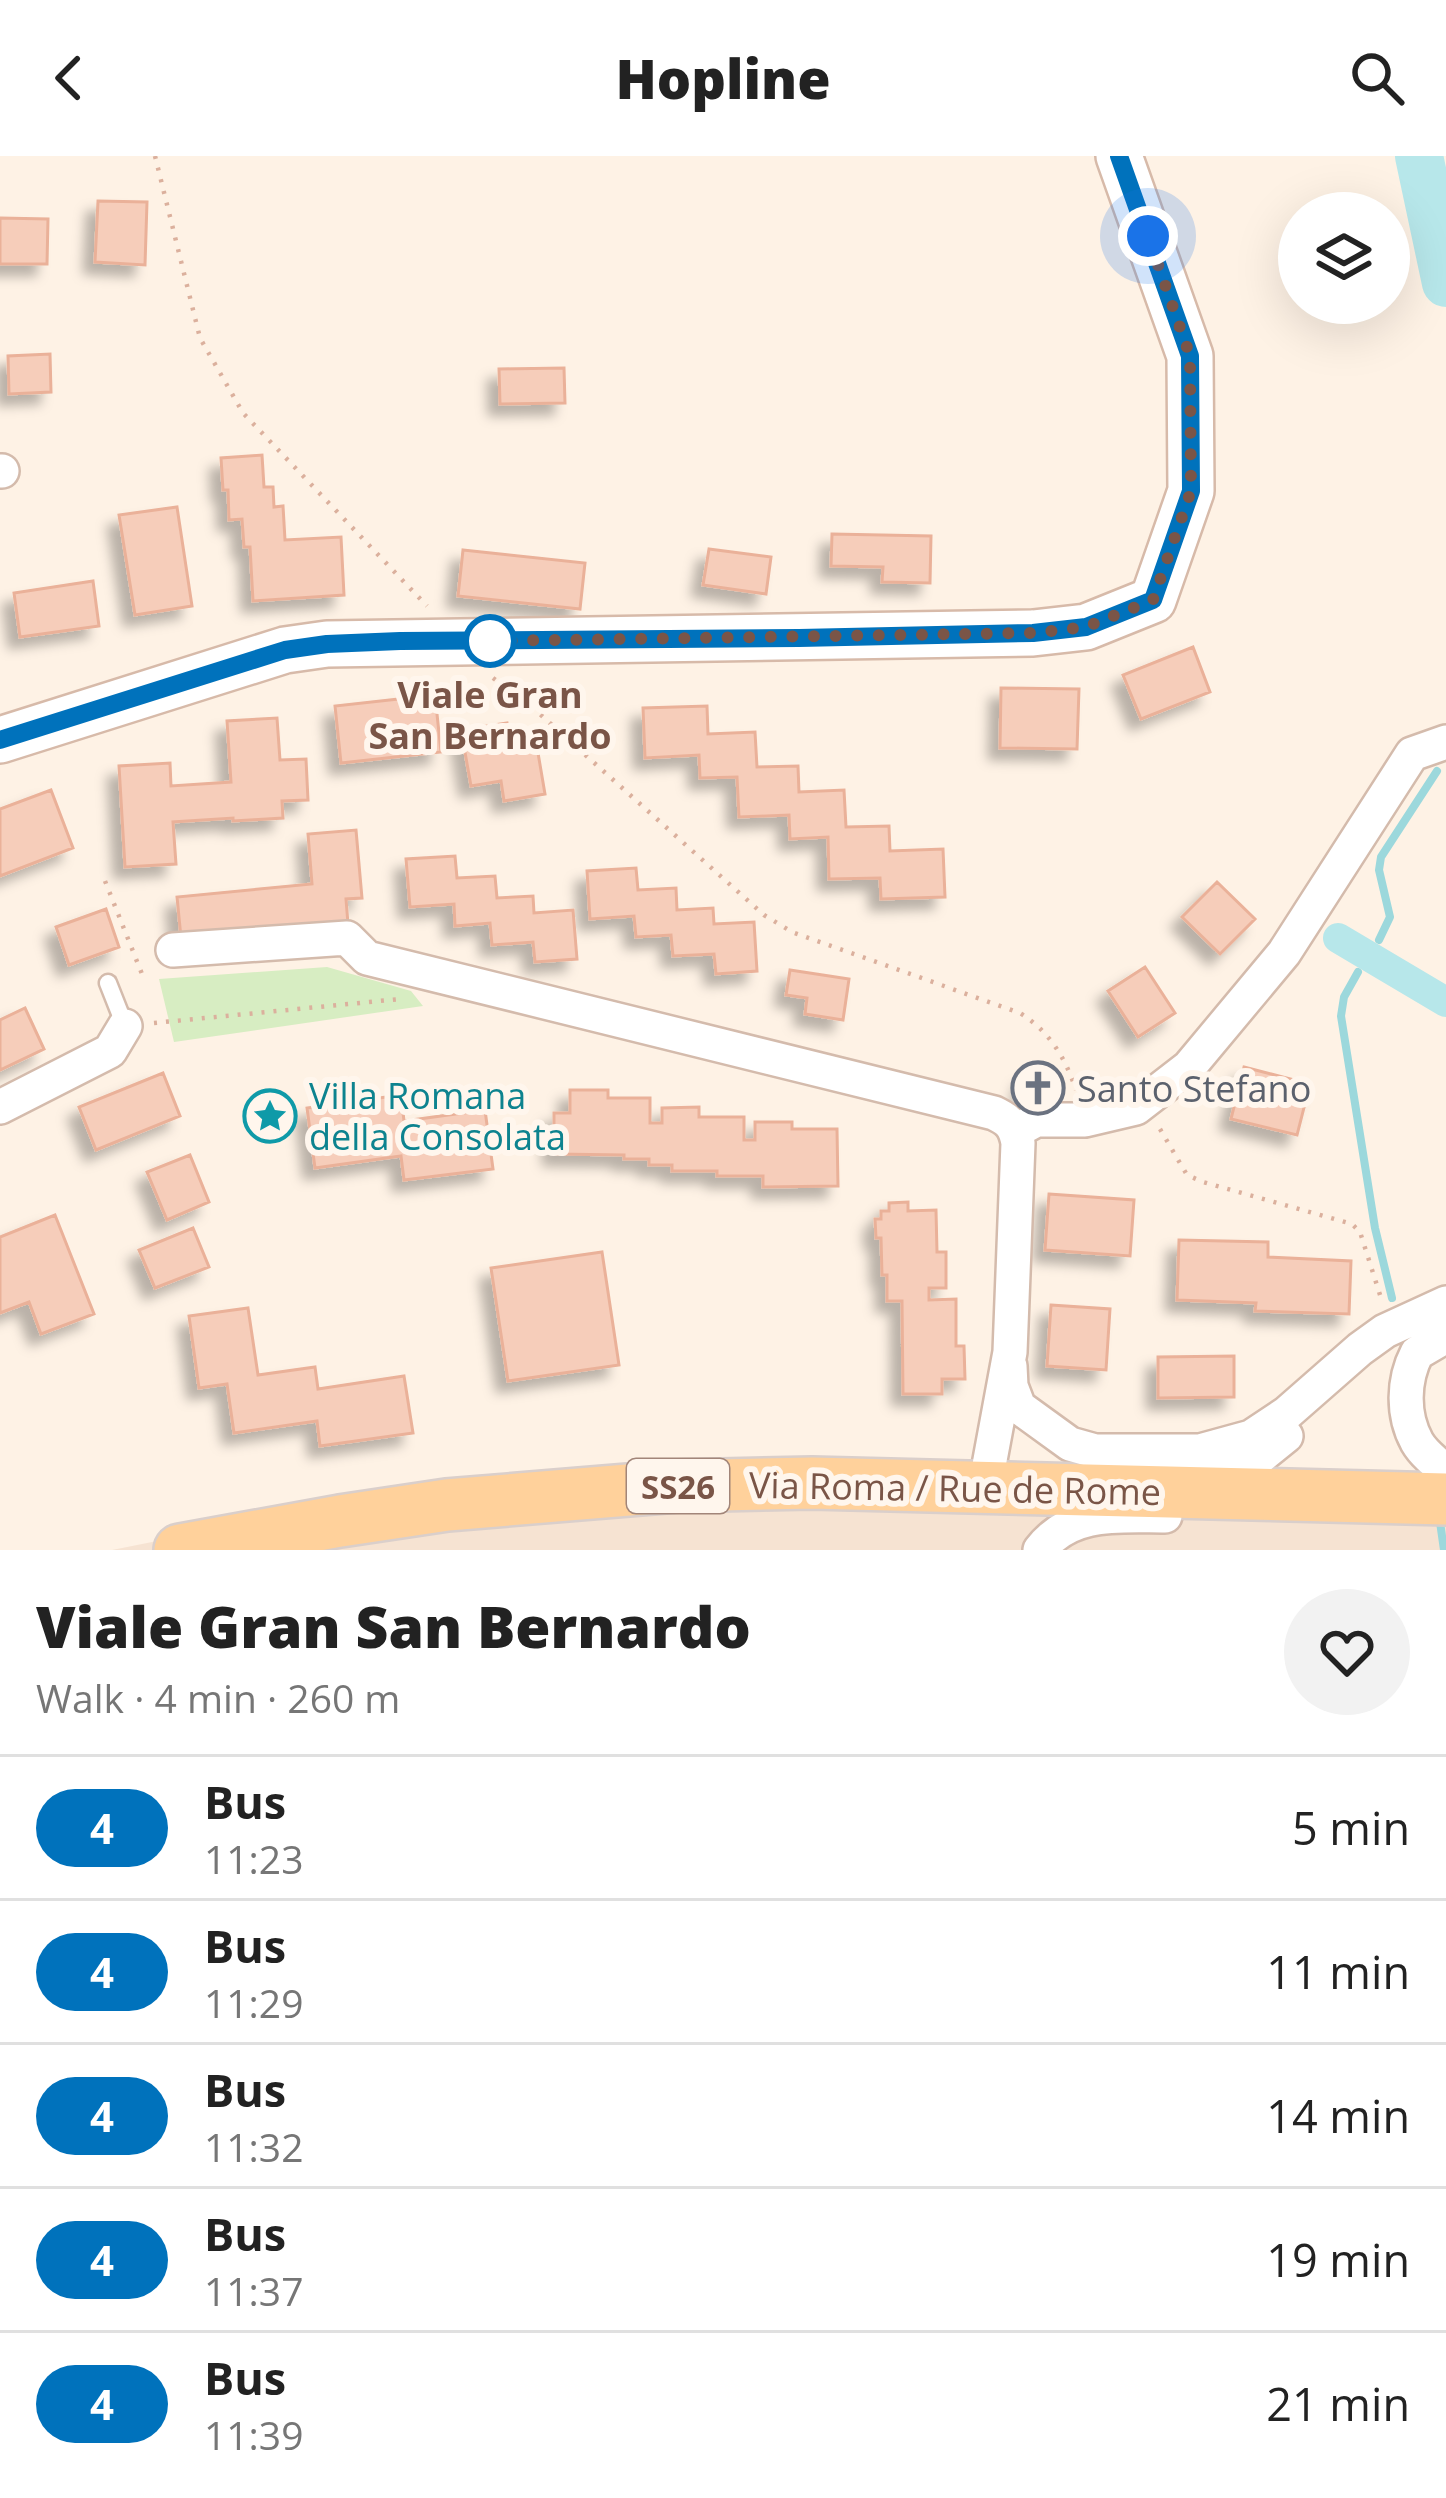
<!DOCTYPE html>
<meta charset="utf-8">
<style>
:root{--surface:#fff;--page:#f2f2f2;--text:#222;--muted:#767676;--line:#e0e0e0}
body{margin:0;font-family:"Open Sans",sans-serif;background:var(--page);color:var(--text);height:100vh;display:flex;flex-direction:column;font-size:45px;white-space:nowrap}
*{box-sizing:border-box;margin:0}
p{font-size:39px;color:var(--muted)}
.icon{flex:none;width:66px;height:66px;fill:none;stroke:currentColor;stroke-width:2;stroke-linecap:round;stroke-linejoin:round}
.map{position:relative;height:1394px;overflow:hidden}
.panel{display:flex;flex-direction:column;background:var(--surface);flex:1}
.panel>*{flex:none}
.badge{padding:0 24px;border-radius:39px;font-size:42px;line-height:78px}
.buttons{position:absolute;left:1278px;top:36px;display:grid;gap:24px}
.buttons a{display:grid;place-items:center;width:132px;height:132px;border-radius:50%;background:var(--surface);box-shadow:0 12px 48px #0002;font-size:60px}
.you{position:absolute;width:60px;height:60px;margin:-30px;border:9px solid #fff;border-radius:50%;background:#1a73e8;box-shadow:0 0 0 18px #1a73e833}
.map>.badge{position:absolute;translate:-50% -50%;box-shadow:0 0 0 6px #fff}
.round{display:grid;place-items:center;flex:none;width:126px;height:126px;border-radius:63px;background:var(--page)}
.summary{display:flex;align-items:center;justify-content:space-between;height:204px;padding:0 36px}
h1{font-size:57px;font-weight:800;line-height:90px}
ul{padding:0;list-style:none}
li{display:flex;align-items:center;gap:36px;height:144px;padding:0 36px;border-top:3px solid var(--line)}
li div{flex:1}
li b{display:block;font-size:45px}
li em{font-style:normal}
li .badge{min-width:132px;font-weight:700;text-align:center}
header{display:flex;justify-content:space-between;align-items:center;height:156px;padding:0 36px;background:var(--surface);font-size:54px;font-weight:800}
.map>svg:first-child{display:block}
.residential{fill:#f6e3d2}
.green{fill:#d7edc2}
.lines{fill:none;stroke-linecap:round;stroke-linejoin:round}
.stream{stroke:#9cd8dc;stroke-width:8}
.canal{stroke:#b7e7ea;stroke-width:30}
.river{stroke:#b7e7ea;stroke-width:48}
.building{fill:#f6cdba;stroke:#eab199;stroke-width:3;filter:url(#shadow)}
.service-casing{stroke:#d4bbac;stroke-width:21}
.minor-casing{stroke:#d4bbac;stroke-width:38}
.secondary-casing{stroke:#d7baa9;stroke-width:50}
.primary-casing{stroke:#dacfcb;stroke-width:56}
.path{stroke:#dbb09d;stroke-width:4.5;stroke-dasharray:3 9;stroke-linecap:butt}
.service{stroke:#fff;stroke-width:16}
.minor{stroke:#fff;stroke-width:33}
.secondary{stroke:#fff;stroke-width:45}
.primary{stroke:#ffd19b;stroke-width:51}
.line-casing{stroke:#fff;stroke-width:27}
.line{stroke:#0072bc;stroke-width:18}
.walk{stroke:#7a5547;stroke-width:12;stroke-dasharray:0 21.6}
.stop-dot{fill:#fff;stroke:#0072bc;stroke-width:6}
.labels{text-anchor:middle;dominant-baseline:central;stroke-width:12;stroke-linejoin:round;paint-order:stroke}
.shield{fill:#fff6ed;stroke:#a28579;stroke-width:3}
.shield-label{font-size:33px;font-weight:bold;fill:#7a5547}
.stop-label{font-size:36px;font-weight:bold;fill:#7a5547;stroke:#fff6ed}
.worship-label{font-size:36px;fill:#5b616d;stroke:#fff6ed;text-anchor:start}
.culture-label{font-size:36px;fill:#0d838f;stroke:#fff6ed;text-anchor:start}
.street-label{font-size:36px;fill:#7a5547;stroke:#fff6ed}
</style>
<header><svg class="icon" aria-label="back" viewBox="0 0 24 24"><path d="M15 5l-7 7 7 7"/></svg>Hopline<svg class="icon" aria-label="search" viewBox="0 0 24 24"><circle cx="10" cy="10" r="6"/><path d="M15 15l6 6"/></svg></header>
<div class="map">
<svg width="1446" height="1394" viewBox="0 0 1446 1394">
<defs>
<filter id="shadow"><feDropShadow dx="-11" dy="11" stdDeviation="6" flood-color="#0004"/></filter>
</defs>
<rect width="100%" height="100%" fill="#fef2e5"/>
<path class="residential" d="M753 1312 1446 1317V1394H112L373 1342Z"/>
<path class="green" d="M327 811 411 835 423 850 174 886 159 823Z"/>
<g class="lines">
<path class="stream" d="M1379 784 1390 761 1379 714 1381 701 1437 615
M1358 816 1344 841 1341 860 1375 1072 1392 1142
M1440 1366 1444 1394"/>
<path class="canal" d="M1338 782 1446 846"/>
<path class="river" d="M1419 0 1446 127"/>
</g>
<path class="building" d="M98 45 147 46 145 109 95 106Z
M0 62 48 63 47 108H0Z
M50 198 51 236 9 238 8 200Z
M564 212 565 247 500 248 499 213Z
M262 299 264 331H273L274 351 283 350 285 384 341 381 344 439 253 445 250 391H244L242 363 229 364 228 334H223L221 302Z
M177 351 192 450 135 459 119 359Z
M832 378 931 380 930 427 882 426 883 411 831 410Z
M709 393 771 401 766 438 703 429Z
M463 394 585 407 580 453 458 440Z
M93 425 99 470 20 481 14 437Z
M1193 491 1210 536 1141 563 1123 519Z
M1001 532 1079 533 1077 593 1000 592Z
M435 539 441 596 341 607 335 550Z
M707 550 708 578 755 576 757 611 798 610 799 636 844 634 846 671 889 670 890 695 943 693 945 741 881 743 880 722 829 723 828 681 790 683 789 659 739 661 737 621 700 622 699 599 645 602 643 552Z
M277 562 280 604 306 603 308 644 282 645 283 662 233 665V662L173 666 176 708 125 711 119 610 170 607 171 630 231 626 227 565Z
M507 567 511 595 537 591 545 638 504 645 501 625 471 630 461 574Z
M51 634 73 692 0 720V653Z
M356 674 362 742 346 743 348 768 181 782 177 741 312 728 308 678Z
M455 700 457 722 495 720 497 742 533 740 534 757 573 754 577 803 535 806 533 786 492 789 490 767 455 770 454 748 410 751 406 703Z
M636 712 638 734 676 732 677 754 713 752 714 768 754 766 757 815 716 818 714 798 673 800 671 779 636 781 634 760 590 763 587 715Z
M1217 726 1255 763 1220 798 1182 761Z
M106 753 119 791 69 809 56 771Z
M1145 811 1175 857 1138 881 1108 835Z
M790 814 849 823 843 864 805 858 807 842 786 839Z
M25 852 44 893 0 914V864Z
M1244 911 1310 928 1297 979 1231 963Z
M163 917 180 960 96 994 79 951Z
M1026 919 1053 927 1049 945 1022 937Z
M570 934H608V942H650V967H662V952L699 951V961H744V984H755V966H792V973H837L838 1030 763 1031V1020H717V1015H672V1009H649V1003H624V999L554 998V957H570Z
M401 939 404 965 485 954 493 1013 404 1024 401 1000 315 1012 307 952Z
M190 999 209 1046 167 1064 147 1016Z
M1049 1038 1134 1044 1130 1100 1045 1094Z
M908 1046V1055L936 1054 937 1096H946V1132H929V1144L956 1143V1190H964L965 1223H942V1238H903L902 1145H887V1119H882L881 1082H876L875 1063H881V1055H889V1047Z
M55 1059 94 1158 41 1178 29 1146 0 1157V1081Z
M193 1072 209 1111 155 1132 139 1094Z
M1179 1084 1268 1086V1101L1351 1105 1349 1158 1255 1155 1256 1147 1177 1144Z
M602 1096 619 1209 508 1225 491 1112Z
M1051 1149 1110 1153 1106 1214 1047 1210Z
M248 1152 258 1219 315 1211 318 1233 404 1220 413 1277 320 1290 317 1265 234 1277 227 1228 199 1232 189 1160Z
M1234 1200V1241L1158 1242V1201Z"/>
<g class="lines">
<g class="service-casing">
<path id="service" d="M108 827 125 870"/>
</g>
<g class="minor-casing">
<path id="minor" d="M0 315H2
M173 794 347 782 367 802 994 957C1009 964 1015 970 1018 987L1010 1196 985 1331
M0 951 110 895 125 870
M1016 975 1036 964H1085L1136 952 1189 911 1284 797 1412 598 1446 586
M1446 1180 1417 1197C1403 1224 1402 1259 1417 1286 1424 1298 1436 1307 1446 1315
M1010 1210 1011 1230 1019 1251 1070 1288 1095 1295H1200L1251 1281 1287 1257 1360 1193 1385 1175 1446 1147
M1194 1329 1260 1301 1286 1280
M1040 1394C1070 1354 1120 1360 1165 1360"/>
</g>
<g class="secondary-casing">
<path id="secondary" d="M0 584 285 494 327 488 1033 477 1086 471 1153 444 1191 335 1190 200 1119 0"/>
</g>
<g class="primary-casing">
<path id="primary" d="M180 1394 340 1365 447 1349 677 1330 812 1327 1446 1343"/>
</g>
<path class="path" d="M155 0 200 182 243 257 427 450
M493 522 533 552 764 759 792 776 1020 857C1049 875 1065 901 1076 934
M105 725 142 818
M154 867 400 843
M1160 973 1187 1019 1203 1026 1352 1068 1360 1076 1381 1142"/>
<use href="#service" class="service"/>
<use href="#minor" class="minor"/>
<use href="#secondary" class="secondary"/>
<use href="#primary" class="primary"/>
</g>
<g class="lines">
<g class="line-casing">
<path id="line" d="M0 584 285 494 327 488 400 485 799 482 1033 477 1086 471 1153 444 1191 335 1190 200 1119 0"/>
</g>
<use href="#line" class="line"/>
<path class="walk" d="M490 485 1033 477 1086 471 1153 444 1191 335 1190 200 1148 80"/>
</g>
<defs>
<g id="church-ring" transform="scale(2.7)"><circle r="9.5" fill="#fff6ed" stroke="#6b7280" stroke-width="1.5"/><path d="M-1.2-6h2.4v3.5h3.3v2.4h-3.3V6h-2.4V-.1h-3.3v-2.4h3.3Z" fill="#6b7280"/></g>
<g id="sight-ring" transform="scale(2.7)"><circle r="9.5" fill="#fff6ed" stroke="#0f9aa8" stroke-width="1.5"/><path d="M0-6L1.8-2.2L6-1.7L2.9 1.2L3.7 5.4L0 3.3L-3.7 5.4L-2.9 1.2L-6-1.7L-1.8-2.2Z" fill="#0f9aa8"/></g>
</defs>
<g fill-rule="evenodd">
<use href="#church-ring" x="1038" y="932"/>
<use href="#sight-ring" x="270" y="960"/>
</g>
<circle class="stop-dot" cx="490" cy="485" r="24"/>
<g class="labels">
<rect class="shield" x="627" y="1303" width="102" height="54" rx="9"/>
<g class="shield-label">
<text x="678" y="1330">SS26</text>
</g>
<g class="stop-label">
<text x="490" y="538">Viale Gran<tspan x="490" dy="41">San Bernardo</tspan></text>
</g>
<g class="worship-label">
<text x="1077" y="932">Santo Stefano</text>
</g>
<g class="culture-label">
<text x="309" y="939">Villa Romana<tspan x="309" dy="41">della Consolata</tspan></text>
</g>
<g class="street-label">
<text transform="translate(955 1332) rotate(1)">Via Roma / Rue de Rome</text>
</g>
</g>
</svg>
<div class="buttons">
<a><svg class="icon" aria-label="layers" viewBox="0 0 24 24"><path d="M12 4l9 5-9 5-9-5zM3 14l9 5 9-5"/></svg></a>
</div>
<div class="you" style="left:1148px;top:80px"></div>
</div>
<section class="panel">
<div class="summary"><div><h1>Viale Gran San Bernardo</h1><p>Walk · 4 min · 260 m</p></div><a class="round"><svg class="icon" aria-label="heart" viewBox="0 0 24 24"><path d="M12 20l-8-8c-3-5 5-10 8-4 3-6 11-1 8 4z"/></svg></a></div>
<ul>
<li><span class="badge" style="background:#0072bc;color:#fff">4</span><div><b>Bus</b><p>11:23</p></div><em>5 min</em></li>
<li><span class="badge" style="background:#0072bc;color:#fff">4</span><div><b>Bus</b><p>11:29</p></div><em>11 min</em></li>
<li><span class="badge" style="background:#0072bc;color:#fff">4</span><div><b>Bus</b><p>11:32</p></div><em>14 min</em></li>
<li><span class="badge" style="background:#0072bc;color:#fff">4</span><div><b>Bus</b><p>11:37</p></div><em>19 min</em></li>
<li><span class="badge" style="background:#0072bc;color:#fff">4</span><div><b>Bus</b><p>11:39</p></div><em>21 min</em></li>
</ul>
</section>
